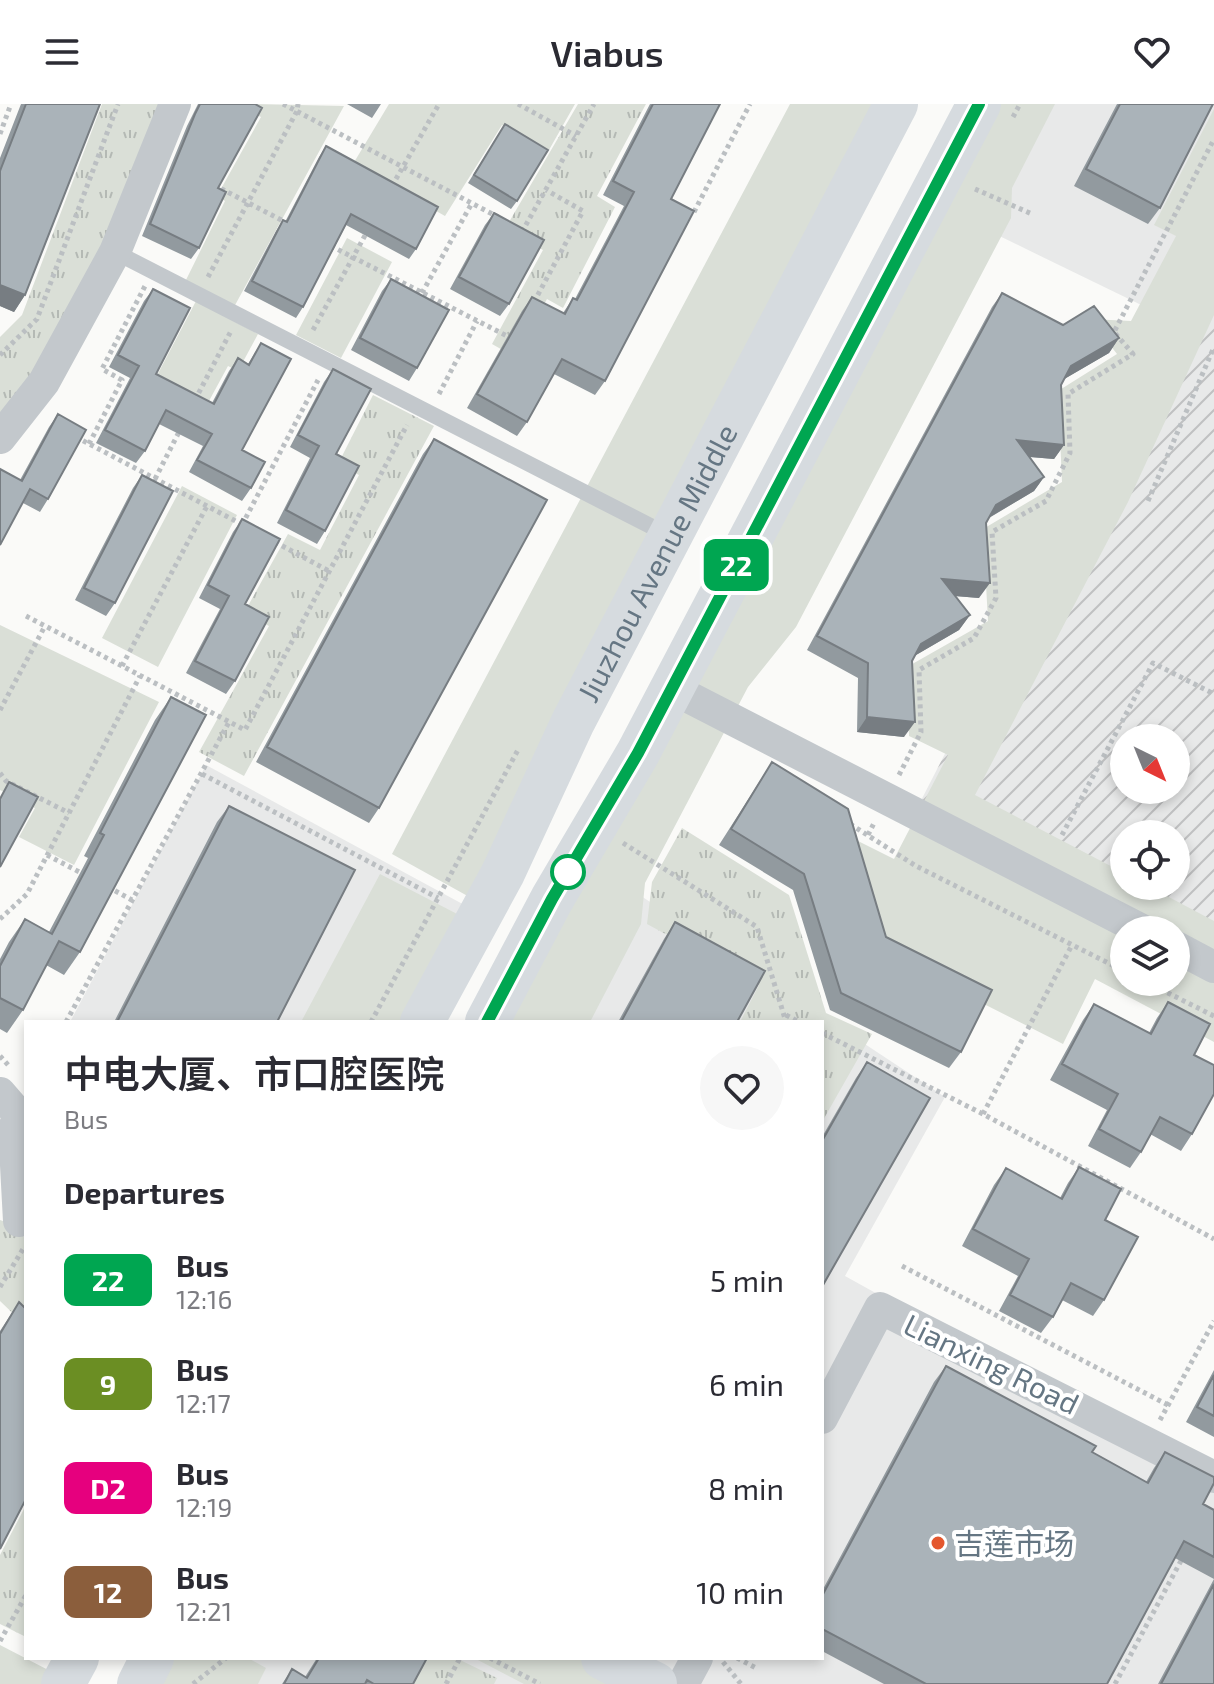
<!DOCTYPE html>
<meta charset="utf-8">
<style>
:root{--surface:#fff;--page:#f7f7f7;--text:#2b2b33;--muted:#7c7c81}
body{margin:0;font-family:"Exo 2","Noto Sans SC",sans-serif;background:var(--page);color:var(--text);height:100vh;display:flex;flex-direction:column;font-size:30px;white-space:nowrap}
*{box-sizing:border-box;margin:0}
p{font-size:26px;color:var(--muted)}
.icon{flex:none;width:44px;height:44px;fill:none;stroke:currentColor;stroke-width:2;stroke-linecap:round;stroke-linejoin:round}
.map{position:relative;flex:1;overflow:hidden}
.details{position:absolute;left:24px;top:916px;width:800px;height:640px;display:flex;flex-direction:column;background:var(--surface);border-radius:0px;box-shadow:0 4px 12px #0003}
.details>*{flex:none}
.badge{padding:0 16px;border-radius:12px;font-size:28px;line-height:52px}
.needle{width:52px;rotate:137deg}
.buttons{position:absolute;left:1110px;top:620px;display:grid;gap:16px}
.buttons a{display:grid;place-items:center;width:80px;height:80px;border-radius:50%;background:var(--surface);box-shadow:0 4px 12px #0003;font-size:40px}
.map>.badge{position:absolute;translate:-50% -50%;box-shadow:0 0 0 4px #fff}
h2{padding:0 40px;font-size:30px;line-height:72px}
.round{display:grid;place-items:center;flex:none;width:84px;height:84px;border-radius:42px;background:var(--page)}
.overview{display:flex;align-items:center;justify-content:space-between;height:136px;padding:0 40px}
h1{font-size:38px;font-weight:600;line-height:60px}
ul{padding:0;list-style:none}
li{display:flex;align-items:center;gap:24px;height:104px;padding:0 40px}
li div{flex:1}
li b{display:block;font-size:30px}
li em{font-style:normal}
li .badge{min-width:88px;font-weight:700;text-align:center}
header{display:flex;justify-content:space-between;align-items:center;height:104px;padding:0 40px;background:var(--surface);font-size:36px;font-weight:600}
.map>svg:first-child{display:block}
.built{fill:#e8e9e9}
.industrial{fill:url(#industrial-furrows);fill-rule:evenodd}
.grass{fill:#dadfd7;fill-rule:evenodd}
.park{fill:url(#park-tufts)}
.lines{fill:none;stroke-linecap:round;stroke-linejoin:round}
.path{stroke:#bbbfc2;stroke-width:5;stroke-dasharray:4 4;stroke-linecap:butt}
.service{stroke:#c3c8cc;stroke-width:16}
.minor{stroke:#c3c8cc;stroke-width:32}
.secondary{stroke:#d6dbdf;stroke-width:44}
.primary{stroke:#d6dbdf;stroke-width:44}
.wall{fill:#929a9f}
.shaded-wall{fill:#777d82}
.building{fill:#aab3b9;stroke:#777d82;stroke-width:2}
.line-casing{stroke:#fff;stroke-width:18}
.line{stroke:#00a651;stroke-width:12}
.stop-dot{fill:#fff;stroke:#00a651;stroke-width:4}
.poi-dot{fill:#e4572e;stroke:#fff;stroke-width:3}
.labels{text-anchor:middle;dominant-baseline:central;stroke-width:8;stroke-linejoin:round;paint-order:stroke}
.street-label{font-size:30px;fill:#657683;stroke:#fff}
.poi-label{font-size:30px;fill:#657683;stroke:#fff;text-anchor:start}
</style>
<header><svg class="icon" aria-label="menu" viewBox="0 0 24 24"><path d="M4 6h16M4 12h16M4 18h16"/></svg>Viabus<svg class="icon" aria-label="heart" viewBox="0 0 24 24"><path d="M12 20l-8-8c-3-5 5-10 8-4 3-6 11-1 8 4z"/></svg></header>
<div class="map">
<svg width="1214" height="1580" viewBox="0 0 1214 1580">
<defs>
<pattern id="industrial-furrows" width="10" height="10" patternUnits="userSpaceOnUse" patternTransform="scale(2)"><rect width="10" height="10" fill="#e8e9e9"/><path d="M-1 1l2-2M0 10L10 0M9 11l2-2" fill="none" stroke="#c0c1c2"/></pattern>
<pattern id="park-tufts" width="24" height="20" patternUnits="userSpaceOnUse" patternTransform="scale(2)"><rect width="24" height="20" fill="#dadfd7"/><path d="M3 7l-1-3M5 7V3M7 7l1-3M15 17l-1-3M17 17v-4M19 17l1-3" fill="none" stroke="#b4b9b4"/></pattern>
</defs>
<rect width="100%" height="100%" fill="#fafaf8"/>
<path class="built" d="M965 0H1214V124L1168 214 917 92Z
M206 661 481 810 421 918H70Z
M576 749 945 993 845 1172 1119 1324 1214 1373V1580H139L153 1554H822V918H487Z"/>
<path class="industrial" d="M1214 125V869L1176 826 911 716ZM1124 634H1176V686H1124ZM1124 730H1176V782H1124Z"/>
<path class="grass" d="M253 0 344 2 234 203 185 178 225 97 217 92 261 13 249 7Z
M389 0H575L549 46 502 21 445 112 353 60Z
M790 0H895L473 795 392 750Z
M968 0H1055L1012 84 1011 114 796 523 748 583 645 779 641 820 590 918H489Z
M1214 5V211L1128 398 975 691 1124 769V782H1148L1214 817V938L1095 875 1063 940 879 847 842 729 894 755 948 651 909 632 907 563 988 517 983 425 1062 378 1058 287 1117 250 1090 215 1131 217 1176 132 1154 121ZM1124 826H1176V878H1124Z
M347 134 392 158 341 254 296 231Z
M196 197 258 230 238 267 228 262 203 308 152 281Z
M182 382 237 411 158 563 102 534Z
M0 521 159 598 74 761 19 733 35 704 0 686Z
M380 770 461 812 404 918H301Z
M0 1541 56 1570 51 1580H0Z
M164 1554H248L266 1564 258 1580H150Z
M578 1554 627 1580H524L476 1555Z"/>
<path class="park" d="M102 0H166L111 145 0 320V233L22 211Z
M578 0H646L597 92 615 103 563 204 547 195 515 253 492 240 543 146 505 125Z
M373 291 434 322 244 672 199 648 269 522 244 509 288 430 320 446 359 371 338 360Z
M682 724 789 791 826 909 872 930 822 1018V918H740L759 881 647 820 652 778Z
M0 1116 14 1121 26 1135V1222L0 1197Z
M26 1401V1533L0 1520V1451Z
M426 1554H456L497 1574 494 1580H413Z"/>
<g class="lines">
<path class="path" d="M283 0 498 113
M518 0 576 32
M1013 13 1020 0
M0 30 11 0
M214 81 287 119
M392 82 439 0
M975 85 1032 110
M694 108 750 0
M521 125 523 126 594 0
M331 142 511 234
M208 173 297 7 298 0
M422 189 472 99
M534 198 583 107 546 86
M313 226 368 126
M0 251 37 215 118 0
M439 290 477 217
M195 296 231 227
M76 333 245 422
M89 340 122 276 102 265 145 182
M155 375 180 326
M1148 397 1214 243
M242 421 318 276
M275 438 329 467
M26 512 245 626 407 321
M122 562 207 402
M0 606 45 522
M0 669 6 677 69 709
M202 670 438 794
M899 671 921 628 919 566 974 534 996 494 992 428 1046 397 1070 349 1068 290 1133 250 1114 228 1214 35
M850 720 916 762 1124 867
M868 731 874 719
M1062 731 1153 559 1214 590
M623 739 757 823 786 918
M47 751 85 771
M108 783 132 796
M0 815 27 790 140 572
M1146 878 1214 912
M786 911 799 918
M66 918 229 618
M371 918 519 644
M822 929 983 1010 1214 1135
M0 952 9 962
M983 1010 1072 841
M902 1162 1168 1301
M0 1183 23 1145
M1160 1316 1214 1217
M0 1537 26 1491
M490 1554 540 1580
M737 1554 758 1565
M723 1558 741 1580
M193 1580 226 1554
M446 1580 460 1554
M1115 1580 1183 1453"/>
<path class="service" d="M115 148 668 431"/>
<path class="minor" d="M0 334 44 278 115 148 175 0
M671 584 1142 826
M1176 843 1214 863
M0 989 19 1011 14 1024 19 1117
M822 1314 880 1204 1214 1373
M683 1580 697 1554"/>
<path class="secondary" d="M603 1554 655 1580"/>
<g class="primary">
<path id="s1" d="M422 918 503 769 573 618 896 0"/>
<path d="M487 918 552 795 638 649 979 0"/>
<path d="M63 1580 77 1554"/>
<path d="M139 1580 152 1554"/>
</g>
</g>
<path class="wall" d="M21 0H100L25 191 14 208 0 202V54Z
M198 0H255L218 84 199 144 191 155 142 132 187 22Z
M347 0H381L372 14Z
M650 0H720L671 95 605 277 595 291 554 270 527 318 517 332 467 304 522 207 532 193 563 209 573 194 575 195 624 102 603 91Z
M1117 0H1213L1160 104 1148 120 1074 82Z
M505 20 517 97 511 105 468 79Z
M326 42 416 145 409 155 346 121 303 203 296 214 244 187 276 127 283 116 285 118 319 53Z
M494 109 509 200 500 212 450 185 485 121Z
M391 175 417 264 409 277 351 246 382 187Z
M153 185 156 270 212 299 229 267 238 254 248 260 261 239 242 346 251 384 242 397 189 368 203 342 159 320 145 347 136 359 96 339 130 274 109 263 144 197Z
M1002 189 1063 221 1119 234 1109 249 1064 275 1061 281 1064 341 1054 355 1030 353 1044 373 1034 387 989 414 986 419 979 494 955 492 970 511 959 526 914 552 912 557 904 633 857 628 858 574 807 546 992 203Z
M333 265 336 350 325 427 317 440 277 419 310 354 290 343 324 278Z
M58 310 48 395 40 408 23 399 20 376 49 323Z
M434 335 379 704 369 719 256 658 423 350Z
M142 371 115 499 106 512 75 496 133 384Z
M242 415 245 500 235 577 226 590 186 569 220 505 199 494 233 428Z
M171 593 80 848 64 871 46 861 23 906 7 929 0 925V855L9 838 25 815 49 828 88 754 84 752 155 616Z
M772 658 961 948 949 964 830 906 793 786 719 741Z
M229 702 277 918H114L217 718Z
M675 818 737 918H618L664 835Z
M1168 898 1194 951 1192 1030 1181 1047 1150 1030 1141 1048 1130 1064 1088 1042 1107 1006 1050 976 1083 916 1094 900 1149 929 1157 914Z
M867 958 930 994 822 1183V1033L856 974Z
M1079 1063 1105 1116 1104 1196 1093 1212 1062 1196 1053 1213 1041 1229 999 1207 1018 1172 962 1142 994 1081 1006 1064 1060 1094 1068 1079Z
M19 1198 0 1445V1227Z
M946 1262 1092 1348 1146 1378 1154 1364 1165 1348 1203 1400 1214 1406V1475L1175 1454 1107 1580H884L822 1547V1487L934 1278Z
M1214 1266V1333L1186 1318Z
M1214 1475V1580H1158Z
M317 1554H427L413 1580H282L292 1565 305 1573Z"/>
<path class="shaded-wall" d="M0 181 25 191 14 208 0 202Z
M1119 234 1109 249 1061 277 1071 262Z
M1017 336 1064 341 1054 355 1006 351Z
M1044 373 1034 387 985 416 996 401Z
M942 475 990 479 979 494 931 490Z
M970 511 959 526 911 554 921 540Z
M867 613 915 618 904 633 857 628Z"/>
<path class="building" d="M26 0H100L25 191 0 181V67Z
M200 0H255L262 4 218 84 226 88 199 144 150 120 195 10Z
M653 0H720L671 95 694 107 605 277 562 255 527 318 477 290 532 193 565 210 573 194 577 196 634 88 613 77Z
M1120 0H1213L1160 104 1086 65Z
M505 20 548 46 517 97 474 71Z
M326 42 438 103 416 145 351 110 303 203 252 177 283 116 287 118Z
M494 109 544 136 509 200 459 173Z
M391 175 449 206 417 264 360 234Z
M153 185 190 204 156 270 214 300 238 254 249 261 261 239 291 255 242 346 265 358 251 384 197 356 212 330 166 306 145 347 105 326 139 262 118 251Z
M1002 189 1063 221 1094 202 1119 234 1071 262 1061 281 1064 341 1017 336 1044 373 996 401 986 419 990 479 942 475 970 511 921 540 912 557 915 618 867 613 868 559 817 532Z
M333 265 371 285 336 350 359 362 325 427 286 406 319 342 298 331Z
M58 310 86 326 48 395 30 385 0 441V365L22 377Z
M434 335 547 396 379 704 267 643Z
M142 371 173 387 115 499 84 484Z
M242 415 280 435 245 500 269 513 235 577 195 557 229 492 208 481Z
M171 593 206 611 80 848 59 837 23 906 0 894V862L25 815 52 830 104 731 100 729Z
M772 658 848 705 886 833 992 886 961 948 841 889 804 770 731 725Z
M9 678 38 693 0 763V695Z
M229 702 355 766 277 918H117Z
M675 818 765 867 737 918H621Z
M1168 898 1210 920 1194 951 1214 961V990L1192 1030 1160 1013 1141 1048 1099 1025 1118 990 1062 960 1094 900 1151 930Z
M867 958 930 994 823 1181 822 1180V1037Z
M1079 1063 1121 1085 1105 1116 1138 1133 1104 1196 1071 1179 1053 1213 1010 1191 1029 1155 973 1125 1006 1064 1062 1095Z
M19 1198 26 1205V1395L0 1445V1230Z
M946 1262 1096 1342 1092 1348 1148 1379 1165 1348 1214 1373V1379L1203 1400 1214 1406V1453L1184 1437 1107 1580H926L822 1525V1492Z
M1214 1271V1312L1197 1303Z
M1214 1480V1580H1161Z
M319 1554H427L413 1580H374L367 1576 365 1580H284L292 1565 307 1574Z"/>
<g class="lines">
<g class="line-casing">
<path id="line" d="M487 918 552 795 638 649 979 0"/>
</g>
<use href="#line" class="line"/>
</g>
<circle class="stop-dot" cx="568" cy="768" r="16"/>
<circle class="poi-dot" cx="938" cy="1439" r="8"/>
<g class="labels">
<g class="street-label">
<text stroke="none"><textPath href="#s1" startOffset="516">Jiuzhou Avenue Middle</textPath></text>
<text transform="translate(992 1259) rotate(26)">Lianxing Road</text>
</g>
<g class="poi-label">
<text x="954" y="1439">吉莲市场</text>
</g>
</g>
</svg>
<div class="buttons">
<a><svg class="needle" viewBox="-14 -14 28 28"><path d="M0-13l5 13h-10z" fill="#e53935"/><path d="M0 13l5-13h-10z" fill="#7c7c81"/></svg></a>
<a><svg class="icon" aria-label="locate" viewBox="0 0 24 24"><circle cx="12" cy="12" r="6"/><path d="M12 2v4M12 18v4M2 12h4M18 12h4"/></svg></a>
<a><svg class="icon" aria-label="layers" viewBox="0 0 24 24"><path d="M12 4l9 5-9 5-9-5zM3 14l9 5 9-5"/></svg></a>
</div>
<b class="badge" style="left:736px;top:461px;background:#00a651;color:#fff">22</b>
<section class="details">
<div class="overview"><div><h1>中电大厦、市口腔医院</h1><p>Bus</p></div><a class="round"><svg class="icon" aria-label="heart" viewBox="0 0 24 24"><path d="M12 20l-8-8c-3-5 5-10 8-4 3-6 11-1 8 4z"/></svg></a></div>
<h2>Departures</h2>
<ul>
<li><span class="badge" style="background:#00a651;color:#fff">22</span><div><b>Bus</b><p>12:16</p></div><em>5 min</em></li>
<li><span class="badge" style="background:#6b8e23;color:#fff">9</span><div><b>Bus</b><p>12:17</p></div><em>6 min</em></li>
<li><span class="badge" style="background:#e6007e;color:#fff">D2</span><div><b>Bus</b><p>12:19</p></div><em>8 min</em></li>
<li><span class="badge" style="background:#8b5e3c;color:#fff">12</span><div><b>Bus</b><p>12:21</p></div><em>10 min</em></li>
</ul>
</section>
</div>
